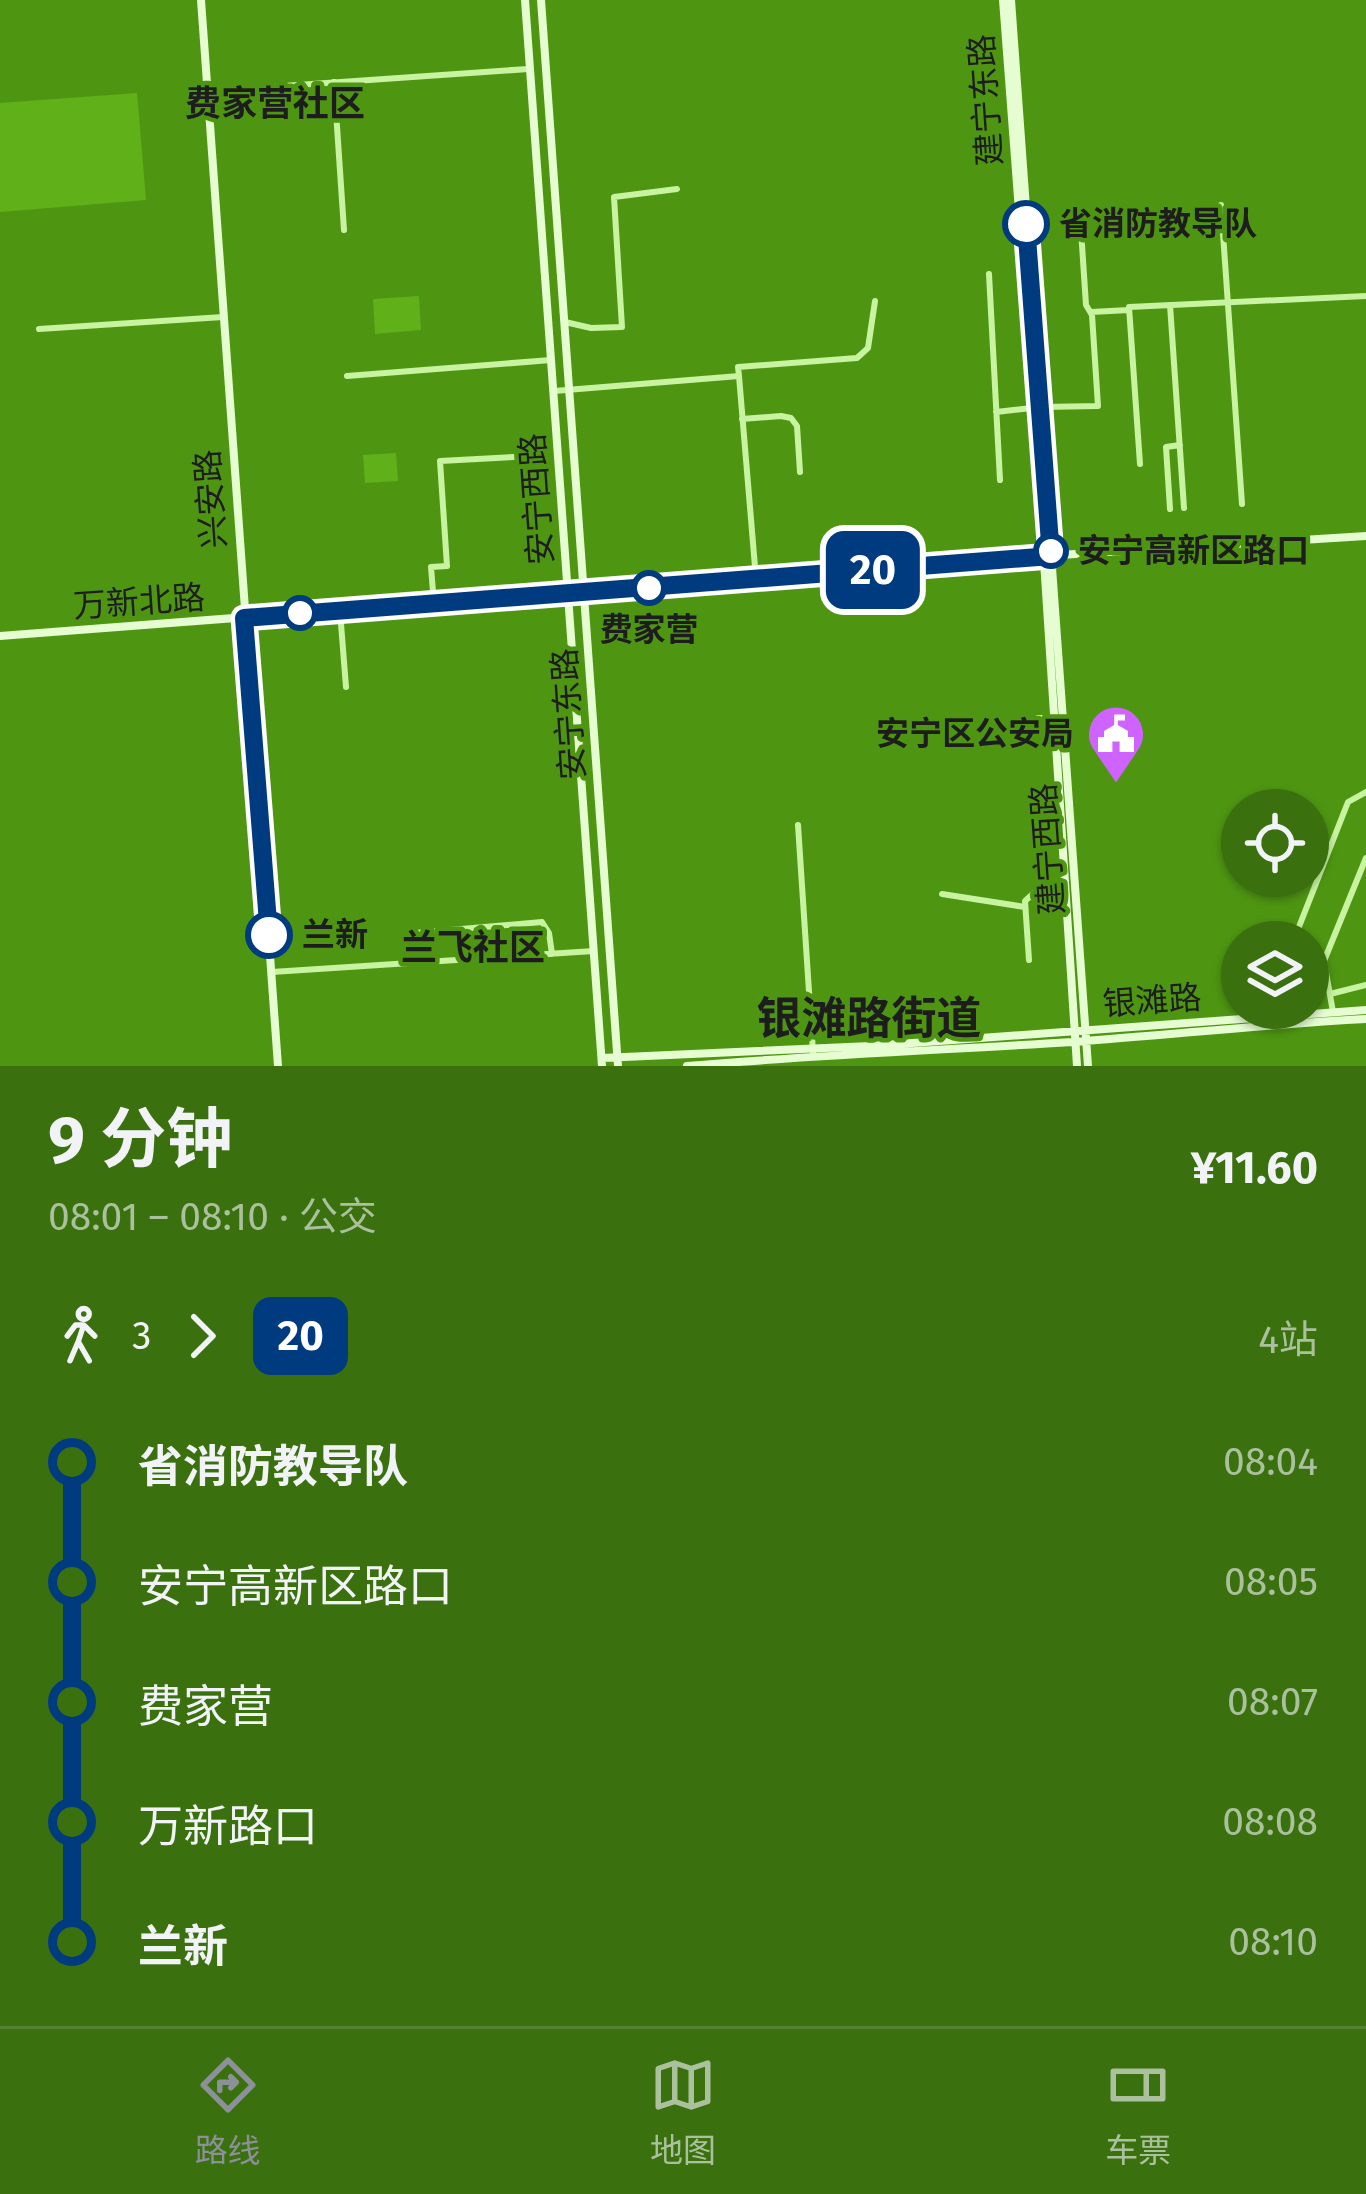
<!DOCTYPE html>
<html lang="zh">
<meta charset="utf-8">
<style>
:root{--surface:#3a700e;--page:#417517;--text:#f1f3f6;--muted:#abc19e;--line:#54822e;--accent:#8c9099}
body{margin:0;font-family:"Fira Sans","Noto Sans SC",sans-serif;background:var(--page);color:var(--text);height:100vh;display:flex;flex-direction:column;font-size:45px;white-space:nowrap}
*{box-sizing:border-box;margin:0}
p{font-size:39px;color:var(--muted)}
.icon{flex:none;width:66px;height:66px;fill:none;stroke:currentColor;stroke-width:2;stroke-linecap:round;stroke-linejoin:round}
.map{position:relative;height:1066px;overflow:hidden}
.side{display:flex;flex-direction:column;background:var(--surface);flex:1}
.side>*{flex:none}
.badge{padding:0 24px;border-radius:18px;font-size:42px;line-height:78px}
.controls{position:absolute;left:1221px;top:789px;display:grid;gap:24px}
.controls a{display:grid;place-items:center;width:108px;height:108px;border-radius:50%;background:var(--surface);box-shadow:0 3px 9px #0004;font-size:60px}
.map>.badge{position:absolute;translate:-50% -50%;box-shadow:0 0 0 6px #fff}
.legs{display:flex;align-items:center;gap:18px;height:132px;padding:0 48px;font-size:39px}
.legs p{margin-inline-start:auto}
.summary{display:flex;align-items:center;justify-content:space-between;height:204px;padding:0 48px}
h1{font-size:66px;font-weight:700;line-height:90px}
ul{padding:0 48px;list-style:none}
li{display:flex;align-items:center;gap:42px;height:120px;font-size:45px}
li i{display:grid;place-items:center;width:18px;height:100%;margin:0 15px;background:currentColor}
li i::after{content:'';width:30px;height:30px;margin:-15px;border:9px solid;border-radius:50%;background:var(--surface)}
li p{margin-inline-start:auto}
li:first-child i{background:linear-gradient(#0000 50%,currentColor 0)}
li:last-child i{background:linear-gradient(currentColor 50%,#0000 0)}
.tabs{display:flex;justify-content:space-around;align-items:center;height:168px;border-top:3px solid var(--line);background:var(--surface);font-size:33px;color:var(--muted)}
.tabs a{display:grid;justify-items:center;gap:6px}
.tabs .current{color:var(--accent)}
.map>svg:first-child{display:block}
.green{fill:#60b019}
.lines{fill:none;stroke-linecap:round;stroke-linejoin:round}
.street{stroke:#c8f3a1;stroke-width:6}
.secondary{stroke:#e5fdd1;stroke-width:8}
.line-1-casing{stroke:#fff;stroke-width:27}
.line-1{stroke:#003b80;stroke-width:18}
.stop-1-dot{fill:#fff;stroke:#003b80;stroke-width:6}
.labels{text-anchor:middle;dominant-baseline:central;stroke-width:9;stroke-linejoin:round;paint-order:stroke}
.street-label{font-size:33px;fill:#1d1d1d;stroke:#4e9612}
.stop-label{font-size:33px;font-weight:bold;fill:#1d1d1d;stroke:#4e9612;text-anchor:start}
.poi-label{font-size:33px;font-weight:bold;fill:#1d1d1d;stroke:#4e9612;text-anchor:end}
.neighbourhood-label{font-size:36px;font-weight:bold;fill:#1d1d1d;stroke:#4e9612}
.district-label{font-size:45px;font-weight:bold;fill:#1d1d1d;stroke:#4e9612}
</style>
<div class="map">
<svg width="1366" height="1066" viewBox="0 0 1366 1066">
<rect width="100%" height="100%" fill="#4e9612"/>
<path class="green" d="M137 93 146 200 0 212V103Z
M419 296 421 330 375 334 373 299Z
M396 453 398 481 365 483 363 455Z"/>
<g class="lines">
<path class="street" d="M334 82 344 230
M209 91 528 69
M1221 205 1242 504
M989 274 1000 480
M1170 305 1184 508
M1091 312 1129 310
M565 322 591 328 622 327 614 197 677 189
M39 329 223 317
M347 376 551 360
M739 376 738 367 857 358 868 348 875 301
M554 391 739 376 756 579
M996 412 1041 407 1098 406 1092 315 1086 305 1080 215
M742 419 781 416 791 418 797 426 800 472
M1140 464 1129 307 1366 296
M1170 509 1166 447 1180 445
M434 604 431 567 447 566 440 461 514 457
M340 611 346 687
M1038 718H1054
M1019 719H1026
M798 825 813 1052
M942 894 1025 907
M415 933 542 922 549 933 552 954
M1293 942 1348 802 1366 792
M1029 960 1025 901 1035 892 1066 893
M272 972 594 951
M1330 994 1366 985
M1333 1012 1324 961 1366 858"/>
<path class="secondary" d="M201 0 278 1066
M525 0 602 1066
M541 0 618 1066
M1003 0 1034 408 1077 1066
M1011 0 1088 1066
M0 636 1044 556 1366 536
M602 1058 871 1046 1366 1010
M687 1066C815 1055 944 1050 1072 1042 1170 1035 1268 1024 1366 1019"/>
</g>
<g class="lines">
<g class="line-1-casing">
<path id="line-1" d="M269 935 244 618 1051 556 1026 224"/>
</g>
<use href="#line-1" class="line-1"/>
</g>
<defs>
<g id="civic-pin" transform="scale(3)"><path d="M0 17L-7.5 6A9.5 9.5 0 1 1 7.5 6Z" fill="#cf63ff" stroke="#4e9612"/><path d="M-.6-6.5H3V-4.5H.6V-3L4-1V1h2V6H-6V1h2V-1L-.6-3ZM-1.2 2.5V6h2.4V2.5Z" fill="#fff"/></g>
</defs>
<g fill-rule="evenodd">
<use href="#civic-pin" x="1116" y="734"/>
</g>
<g class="stop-1-dot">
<circle cx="1026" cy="224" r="21"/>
<circle cx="1051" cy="551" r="15"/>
<circle cx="649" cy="588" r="15"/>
<circle cx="300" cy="613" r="15"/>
<circle cx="269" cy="935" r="21"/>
</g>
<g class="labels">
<g class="street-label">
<text transform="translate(986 100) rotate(-94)">建宁东路</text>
<text transform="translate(211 499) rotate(-94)">兴安路</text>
<text transform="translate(537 499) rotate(-94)">安宁西路</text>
<text transform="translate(139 602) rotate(-4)">万新北路</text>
<text transform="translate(569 714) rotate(-94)">安宁东路</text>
<text transform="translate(1048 849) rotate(-94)">建宁西路</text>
<text transform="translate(1152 1001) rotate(-4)">银滩路</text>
</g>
<g class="stop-label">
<text x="1059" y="224">省消防教导队</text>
<text x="1078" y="551">安宁高新区路口</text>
<text x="649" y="630" text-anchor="middle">费家营</text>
<text x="302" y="935">兰新</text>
</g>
<g class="poi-label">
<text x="1074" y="734">安宁区公安局</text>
</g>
<g class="neighbourhood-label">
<text x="275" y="104">费家营社区</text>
<text x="473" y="948">兰飞社区</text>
</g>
<g class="district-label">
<text x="869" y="1019">银滩路街道</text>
</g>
</g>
</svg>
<div class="controls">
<a><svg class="icon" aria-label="locate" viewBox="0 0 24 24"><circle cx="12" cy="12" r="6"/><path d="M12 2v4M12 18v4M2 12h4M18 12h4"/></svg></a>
<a><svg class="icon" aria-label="layers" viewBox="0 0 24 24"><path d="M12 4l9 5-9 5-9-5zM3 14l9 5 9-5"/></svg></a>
</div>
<b class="badge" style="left:873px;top:570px;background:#003b80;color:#fff">20</b>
</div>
<section class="side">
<div class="summary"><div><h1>9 分钟</h1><p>08:01 – 08:10 · 公交</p></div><b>¥11.60</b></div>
<div class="legs"><svg class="icon" aria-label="walk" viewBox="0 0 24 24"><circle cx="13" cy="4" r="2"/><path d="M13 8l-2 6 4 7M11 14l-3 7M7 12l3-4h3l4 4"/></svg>3<svg class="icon" aria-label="forward" viewBox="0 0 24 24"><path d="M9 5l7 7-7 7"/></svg><b class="badge" style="background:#003b80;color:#fff">20</b><p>4站</p></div>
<ul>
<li><i style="color:#003b80"></i><b>省消防教导队</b><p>08:04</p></li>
<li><i style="color:#003b80"></i><span>安宁高新区路口</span><p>08:05</p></li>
<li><i style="color:#003b80"></i><span>费家营</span><p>08:07</p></li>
<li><i style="color:#003b80"></i><span>万新路口</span><p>08:08</p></li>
<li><i style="color:#003b80"></i><b>兰新</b><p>08:10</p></li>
</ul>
</section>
<nav class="tabs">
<a class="current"><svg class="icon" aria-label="directions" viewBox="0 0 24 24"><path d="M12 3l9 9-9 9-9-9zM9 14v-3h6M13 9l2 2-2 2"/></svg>路线</a>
<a><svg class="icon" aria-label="map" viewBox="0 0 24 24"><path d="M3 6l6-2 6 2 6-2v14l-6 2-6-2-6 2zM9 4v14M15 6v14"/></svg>地图</a>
<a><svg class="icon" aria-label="tickets" viewBox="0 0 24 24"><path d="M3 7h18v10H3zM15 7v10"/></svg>车票</a>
</nav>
